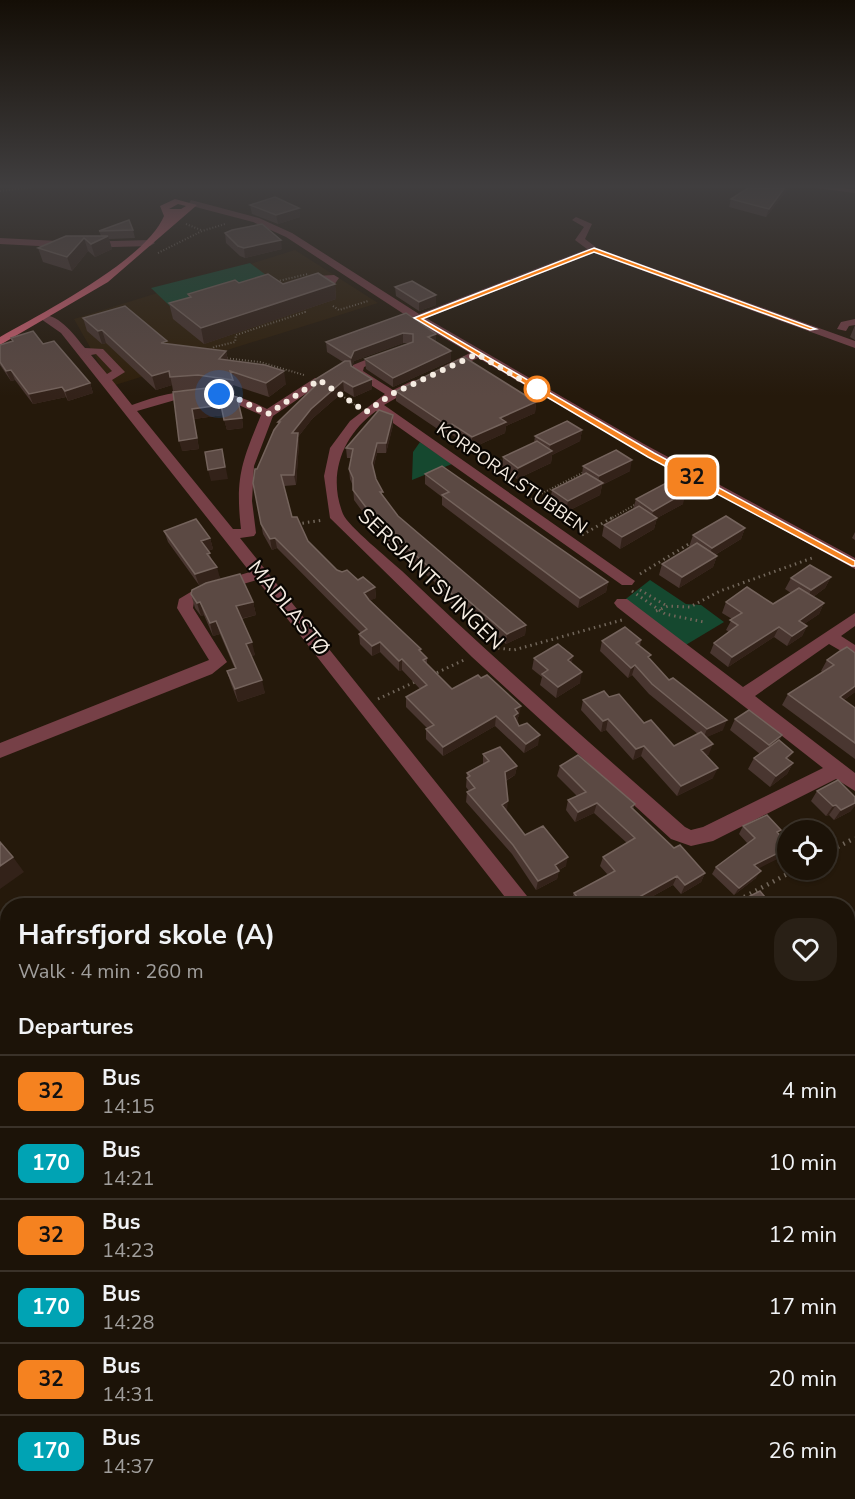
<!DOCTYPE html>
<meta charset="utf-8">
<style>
:root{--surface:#1c1308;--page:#292016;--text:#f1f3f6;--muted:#a09e9c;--line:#3a3229}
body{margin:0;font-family:"Nunito Sans",sans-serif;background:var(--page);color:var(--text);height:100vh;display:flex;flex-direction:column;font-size:22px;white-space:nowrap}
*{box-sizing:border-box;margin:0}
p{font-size:20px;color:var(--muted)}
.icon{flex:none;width:33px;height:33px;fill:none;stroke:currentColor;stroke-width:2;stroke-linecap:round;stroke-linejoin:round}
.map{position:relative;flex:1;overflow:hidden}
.sheet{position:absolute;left:0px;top:898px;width:855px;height:602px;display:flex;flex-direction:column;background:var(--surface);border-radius:24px 24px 0 0;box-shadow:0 2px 4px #0004,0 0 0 2px var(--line)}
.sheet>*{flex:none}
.badge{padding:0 12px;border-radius:9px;font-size:21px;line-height:39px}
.tools{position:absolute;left:777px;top:820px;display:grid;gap:12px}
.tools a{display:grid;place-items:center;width:60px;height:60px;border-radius:50%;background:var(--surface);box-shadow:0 2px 4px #0004,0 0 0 2px var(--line);font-size:30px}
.you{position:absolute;width:30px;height:30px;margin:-15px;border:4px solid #fff;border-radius:50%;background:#1a73e8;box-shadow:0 0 0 9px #1a73e833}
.map>.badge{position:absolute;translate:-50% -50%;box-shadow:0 0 0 3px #fff}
h2{padding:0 18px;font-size:22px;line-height:54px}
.round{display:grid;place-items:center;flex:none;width:63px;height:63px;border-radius:24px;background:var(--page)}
.summary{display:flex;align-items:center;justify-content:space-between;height:102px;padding:0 18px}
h1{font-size:28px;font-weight:700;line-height:45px}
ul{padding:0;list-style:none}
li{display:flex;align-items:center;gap:18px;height:72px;padding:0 18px;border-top:2px solid var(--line)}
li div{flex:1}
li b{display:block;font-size:22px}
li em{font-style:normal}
li .badge{min-width:66px;font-weight:700;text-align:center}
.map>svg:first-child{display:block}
.built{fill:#2f1f0a}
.green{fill:#15482f}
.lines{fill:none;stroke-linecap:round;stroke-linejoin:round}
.path-far2{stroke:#71665a;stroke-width:2;stroke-dasharray:1 2;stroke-linecap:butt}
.path-far1{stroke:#71665a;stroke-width:3;stroke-dasharray:1.5 4;stroke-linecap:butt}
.path{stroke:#71665a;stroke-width:4.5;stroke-dasharray:1.5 5;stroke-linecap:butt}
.minor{fill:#764047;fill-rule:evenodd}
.major{fill:#cf6071;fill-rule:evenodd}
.path-bridge{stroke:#71665a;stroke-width:3;stroke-dasharray:1.5 4;stroke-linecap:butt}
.wall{fill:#493630}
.shaded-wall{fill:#332219}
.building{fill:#5b4943;stroke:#74635c;stroke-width:1.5}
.line{fill:#f58220;stroke:#fff;stroke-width:1.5}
.walk{stroke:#f5ece2;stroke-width:6;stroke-dasharray:0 10.8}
.stop-dot{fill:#fff;stroke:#f58220;stroke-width:3}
.labels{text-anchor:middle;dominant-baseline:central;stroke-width:4.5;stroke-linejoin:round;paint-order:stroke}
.far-street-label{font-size:18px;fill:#f5ece2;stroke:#0a0602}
.street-label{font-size:21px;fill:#f5ece2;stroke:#0a0602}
</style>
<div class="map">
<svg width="855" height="1499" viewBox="0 0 855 1499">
<rect width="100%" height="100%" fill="#25190b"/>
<path class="built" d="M295 250 378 303 112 386 74 319Z"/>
<path class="green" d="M250 263 274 281 175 311 151 288Z
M420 442 452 464 412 480 413 452Z
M650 580 686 604 701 605 724 622 684 646 622 602Z
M709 1492 711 1499H318L315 1493Z"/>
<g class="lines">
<path class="path-far2" d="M0 191 34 187
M186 224 201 230
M158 253 202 231 225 224
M274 282 308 274
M333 306 339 310 368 301
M209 352 214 347 235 342 236 335 305 312 302 306
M224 358 260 362 304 375
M337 392 358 407
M487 467 507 457
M531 499 586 471
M610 519 638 503"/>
<path class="path-far1" d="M297 524 323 520
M582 535 613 517
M640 574 692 542
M640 590 667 606
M656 611 668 606 690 607 720 591 815 557
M498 648 514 650 622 620
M432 675 464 660
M378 699 417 681"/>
<path class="path" d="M826 853 855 838
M727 906 795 870"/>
<path class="minor" d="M812 186 855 189V193L816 188Z
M191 200 259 218 292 233 419 314 587 249 575 240 584 227 572 220 576 217 592 224 585 239 597 248 855 341V348L594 253 426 318 644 444 855 558V569L635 449 478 358 450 371H442V367L470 353 413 320 286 237 253 222 188 205Z
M0 238 77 242 150 240 155 243 150 246 77 248 0 244Z
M334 275 339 278 334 285 311 289 306 286 314 281 316 276Z
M41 315C59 313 75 336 85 348L103 349 125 372 112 380 132 405C184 386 218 384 267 409L315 378H323V382L273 416 254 466 252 501 256 533 254 536 240 538 535 906H512L257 580 209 594 194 602 193 608 227 662 212 674 0 758V743L209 660 177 608 179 599 199 587 250 572 61 333 41 319ZM96 354 112 371 107 374 91 355ZM209 396 230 401 261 415C242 462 235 477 241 529H233L137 411 182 398Z
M855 319V325L849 326 846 331 837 329 841 322Z
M385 352 395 354 364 367 363 371 393 390 414 380 424 382 384 405 635 581 632 585H622L376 411C343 435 327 474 343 514 348 526 390 560 402 571 494 659 590 743 685 827L691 830 703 827 823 768 617 607 614 603 617 599H627L743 687 855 613V626L841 636 855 645V659L829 644 755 696 855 773V791L836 779 713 841 691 846 671 839 472 657 330 518 324 476 330 448 350 421 385 394 353 374V365Z
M8 1328V1358L0 1361V1331Z
M737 1492H768L769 1499H739Z"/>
<path class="major" d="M175 199 197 205 108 282 0 345V337C42 313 146 260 164 216L160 206ZM178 204 186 206 181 209H169Z"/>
<path class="path-bridge" d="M632 591 665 614 704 622"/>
</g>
<path class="wall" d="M769 186H790L766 217 729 207 731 199 767 189Z
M250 205 299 208 300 217 278 224 252 214Z
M133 230 135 238 109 239 112 249 95 257 88 251 72 271 43 262 38 248 66 236H101L99 231Z
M225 233 282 249 245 258 240 256 226 243Z
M239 283 283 284H335L336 299 204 344 173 319 169 303 189 298 188 294Z
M395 287 436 305 419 311 396 296Z
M406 313 436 334V342L451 351V361L393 387 366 369 365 359 409 343H403L354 361 352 367 372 379V389L354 397 344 391 312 419 298 437 299 443 296 485 284 486 292 517 308 541 337 570 375 587 376 598 370 600 421 649V652L427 658V664L452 689 519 716 518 717 517 722 519 726 538 745 524 753 495 726 443 756 426 739V729L427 728 406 707V697L420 689 402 670 399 671 380 652 372 656 360 644 359 634 361 633 277 548 272 550 263 534 253 483 257 469 279 424 278 422 312 389 311 382 343 362 327 352 326 342Z
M83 318 168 344 226 351 228 360 286 384 269 397 233 385 235 394 213 390 242 418 243 428 227 430 223 415 194 419 199 449 182 451 203 389 173 391 172 385 156 390 106 343 102 344 87 331Z
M855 325V340L850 337Z
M11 338 43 344 90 383 93 393 68 401 66 397 33 404 15 380 11 381 0 365V345L12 342Z
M396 391 536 402 535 413 506 426 505 433 472 448 452 435 448 436 396 401Z
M393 415V425L386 453H377L373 469 376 479 383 496 398 516 526 625 525 635 506 644 464 607 458 610 439 593V586L378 533 354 500 353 486 350 479 349 469 351 458H347L346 448Z
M582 430 580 441 552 455 551 463 517 479 502 469 503 457 534 443 535 436Z
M583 466 630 471 602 485 600 495 566 512 550 501 552 490 582 475Z
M425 474 608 582 606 592 578 608 442 505V497L425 484Z
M636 499 683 504 657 518 654 529 620 549 602 536 604 525 633 509Z
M745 528 741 539 715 555 717 556 713 567 679 588 659 575 662 564 690 547H689L693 535Z
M164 531 210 538 213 549 208 551 220 578 199 585 168 542Z
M855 532V540L852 538Z
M831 577 825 588 813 597 824 603 819 614 804 624 807 626 802 636 787 646 774 637 728 667 710 653 714 643 729 632 726 630 732 619 722 613 726 602 773 604 791 593 785 589 791 578Z
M191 594 253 602 256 615 242 619 255 655 251 656 265 693 238 702 231 684 227 671 235 669 220 634 213 636 204 615 201 616 195 608Z
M641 640 640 646 650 659 669 680 723 730 706 737 709 754 706 756 713 778 677 796 641 756 633 760 606 730 601 732 581 710 583 700 609 697 674 746 698 734 649 694 632 675 628 678 600 651 602 641Z
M855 653V692L844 700 855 708V759L782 705 788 694 822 672 821 671 827 660Z
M534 658 572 664 580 683 556 698 540 685 542 677 532 669Z
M735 719 782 735 779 741 789 760 793 763 787 774 770 787 748 769 754 758 760 754 730 730Z
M483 754 517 766 515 775 506 781 507 810 506 811 525 835 566 866 559 870 557 879 536 890 512 854 466 802 467 792 469 791 466 787 467 773 483 764Z
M560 766 635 804 633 809 674 848 705 873 701 882 681 894 673 885 635 906H574L571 902 574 893 608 875 600 866 603 857 627 843 594 813 575 822 566 810 568 800 577 796 557 776Z
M817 791 851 811 834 820 829 815 826 816 811 801Z
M743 826 778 834 785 855 758 868 756 878 734 895 712 874 716 867 748 844 739 834Z
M742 900 770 903 777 906H738Z"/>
<path class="shaded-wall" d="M786 186H790L766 217 769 209Z
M299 208 300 217 278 224 276 215Z
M108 236 112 249 95 257 91 244Z
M84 238 88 251 72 271 67 257Z
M281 240 282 249 245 258 244 248Z
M335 284 336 299 204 344 201 328Z
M436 295V305L419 311V302Z
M102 330 106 343 102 344 98 331Z
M403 333V343L354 361 352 367 351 358 354 351Z
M436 334V343L428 337Z
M226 351 229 365 219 359Z
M451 351V361L393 387V378Z
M11 370 15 380 11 381 6 371Z
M169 371 172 385 156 390 152 376Z
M284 371 286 384 269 397 266 383Z
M372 379V389L354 397 353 387Z
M343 381 344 391 312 419 298 437 299 443 296 485 294 475 292 433 311 409Z
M90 383 93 393 68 401 65 391Z
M62 387 66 397 33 404 29 394Z
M536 402 535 413 506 426 505 433 472 448V437L500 418Z
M221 405 223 415 194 419 199 449 182 451 179 441 192 409Z
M393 415V425L386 453V443Z
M242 418 243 428 227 430 224 420Z
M452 424V435L448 436V426Z
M582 430 580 441 552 455 551 463 517 479 518 468 549 453 550 445Z
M377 443V453L372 473V463Z
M222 449 228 479 211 481 208 470Z
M632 460 630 471 602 485 600 495 566 512 568 501 598 486 599 476Z
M686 492 683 504 657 518 654 529 620 549 622 537 651 521 653 511Z
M745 528 741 539 708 559 712 548Z
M210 538 213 549 204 552 201 541Z
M275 538 277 548 272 550 270 539Z
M717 556 713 567 679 588 682 577Z
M217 567 220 578 199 585 195 574Z
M831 577 825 588 806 602 811 590Z
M608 582 606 592 578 608 580 598Z
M375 587 376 598 365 603 364 593Z
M464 597V607L458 610 459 600Z
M200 602 204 615 201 616 197 603Z
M253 602 256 615 239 619 236 606Z
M824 603 819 614 794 631 799 621Z
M216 621 220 634 213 636 210 623Z
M526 625 525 635 506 644 507 634Z
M807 626 802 636 787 646 792 636Z
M779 627 774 637 728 667 732 657Z
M252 642 255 655 249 657 246 644Z
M380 642V652L372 656V646Z
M573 656 571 668 568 660Z
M402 659V670L399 671V661Z
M635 665 632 675 628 678 631 668Z
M582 672 580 683 556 698 558 687Z
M262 680 265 693 238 702 235 689Z
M855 686V692L833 708 840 697Z
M521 706 519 716 518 717 517 723 512 726 515 709Z
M496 716 495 726 443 756V747Z
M608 719 606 730 601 732 603 721Z
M727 720 723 730 703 739 707 729Z
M540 735 538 745 524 753 526 744Z
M782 735 776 746 763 756 769 745Z
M713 744 709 754 696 761 701 750Z
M644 746 641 756 633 760 636 749Z
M793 752 787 763 786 758Z
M793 763 787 774 770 787 776 776Z
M517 766 515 775 503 782 505 772Z
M718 768 713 778 677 796 681 786Z
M508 801 507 810 501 814 502 805Z
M597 803 594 813 575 822 578 812Z
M855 803V806L851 811 834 820 841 810Z
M836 805 829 815 826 816 833 806Z
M788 848V850L785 855 750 873 754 865Z
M13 857 24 872 0 889V866Z
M568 857 566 866 553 873 555 865Z
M559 871 557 879 536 890 538 881Z
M761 871 756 878 734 895 739 888Z
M705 873 701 882 681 894 685 885Z
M677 876 673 885 635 906H623Z"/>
<path class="building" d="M751 186 767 189 769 186H786L769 209 731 199Z
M275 197 299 208 276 215 250 205Z
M129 220 133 230 99 231Z
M262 224 281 240 244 248 238 246 225 233 232 230Z
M66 236H108L91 244 84 238 67 257 38 248Z
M318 273 335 284 201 328 169 303 191 297 188 294 235 280 239 283 268 274 283 284Z
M412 281 436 295 419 302 395 287Z
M125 306 167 341 161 343 226 351 219 359 265 365 284 371 266 383 230 371 233 380 198 375 170 377 169 371 152 376 102 330 98 331 83 318Z
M406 313 436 334 428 337 451 351 393 378 365 359 413 342V334L403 333 354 351 351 358 326 342Z
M33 331 43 344 54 341 90 383 65 391 62 387 29 394 11 370 6 371 0 362V345L13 341 11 338Z
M464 357 536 402 500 418 506 422 472 437 452 424 448 426 396 391Z
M345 361H350L351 366 372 379 353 387 343 381 311 409 292 433H298L294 475H281L292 517H297L308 541 337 570 342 572 347 570 358 580 363 577 375 587 364 593 369 600 421 649 419 650 427 658 423 660 452 689 478 675 481 678 487 675 521 706 515 709 518 713 514 716 519 726 527 723 540 735 526 744 496 716 443 747 426 729 434 725 406 697 427 685 402 659 399 661 380 642 372 646 359 634 367 629 275 538 270 539 261 524 253 483 255 469H257L274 430 280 422H278L317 384 311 382Z
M207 388 237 397 242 418 224 420 221 405 192 409 197 438 179 441 173 392Z
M379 410 393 415 386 443H377L372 463 376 479 383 492H380L398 516 526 625 507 634 464 597 459 600 439 583 444 580 377 522 353 490V478L349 469 353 449 346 448Z
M567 421 582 430 550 445 535 436Z
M537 441 552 451 518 468 503 457Z
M222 449 225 467 208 470 205 452Z
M616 450 632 460 599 476 583 466Z
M442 466 608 582 580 598 442 495 449 492 425 474Z
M586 473 603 483 568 501 552 490Z
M668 482 686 492 653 511 636 499Z
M639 506 657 518 622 537 604 525Z
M726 516 745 528 712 548 693 535Z
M196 519 210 538 201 541 210 553 207 554 217 567 195 574 164 531Z
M697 543 717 556 682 577 662 564Z
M810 565 831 577 811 590 791 578Z
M240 574 253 602 236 606 252 642 246 644 262 680 235 689 227 671 236 668 216 621 210 623 200 602 197 603 191 594 192 590 206 583Z
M747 587 773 604 799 588 824 603 799 621 807 626 792 636 779 627 732 657 714 643 738 625 730 620 742 613 726 602Z
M625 627 641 640 636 643 651 655 648 657 669 680 673 678 727 720 707 729 652 684 635 665 631 668 602 641Z
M558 644 573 656 568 660 582 672 558 687 542 674 548 670 534 658Z
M847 647 855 653V686L840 697 855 708V743L788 694 834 665 827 660 840 651Z
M604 691 609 697 619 694 644 723 651 720 674 746 701 732 713 744 701 750 718 768 681 786 644 746 636 749 608 719 603 721 583 700Z
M749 710 782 735 769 745 735 719Z
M779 740 793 752 786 758 793 763 776 776 754 758Z
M500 747 517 766 505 772 508 801 502 805 525 835 543 826 568 857 555 865 559 871 538 881 513 845 467 792 475 788 467 778 470 776 467 773 489 761 483 754Z
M578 755 635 804 631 807 674 848 680 845 705 873 685 885 677 876 623 906H584L574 893 615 871 603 857 635 838 597 803 578 812 568 800 586 792 560 766Z
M838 780 855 797V803L841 810 836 805 833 806 817 791Z
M767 815 781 830 777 832 788 844V848L754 865 761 871 739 888 716 867 755 838 743 826Z
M0 842 13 857 0 866Z
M760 891 770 903 773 901 777 906H746L742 900Z
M8 1230V1247L4 1232Z"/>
<linearGradient id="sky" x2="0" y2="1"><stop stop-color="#140e06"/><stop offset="0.47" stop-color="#403e3f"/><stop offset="1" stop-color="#403e3f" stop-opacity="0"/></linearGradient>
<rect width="855" height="396" fill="url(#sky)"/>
<path class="line" d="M594 248 816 329 810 330 594 252 422 319 654 453 855 561V566H852L648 457 414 318Z"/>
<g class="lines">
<path class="walk" d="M219 394 234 397 268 414 319 380 366 412 392 394 477 354 537 389"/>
</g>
<circle class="stop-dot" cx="537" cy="389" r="12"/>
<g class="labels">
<g class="far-street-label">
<text transform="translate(512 478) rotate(35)">KORPORALSTUBBEN</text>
</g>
<g class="street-label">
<text transform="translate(431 579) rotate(44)">SERSJANTSVINGEN</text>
<text transform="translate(289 608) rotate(51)">MADLASTØ</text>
</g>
</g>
</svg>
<div class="tools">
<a><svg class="icon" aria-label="locate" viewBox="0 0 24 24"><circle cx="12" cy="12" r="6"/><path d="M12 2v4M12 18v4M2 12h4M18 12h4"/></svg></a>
</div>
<div class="you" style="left:219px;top:394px"></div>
<b class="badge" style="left:692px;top:477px;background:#f58220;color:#111">32</b>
<section class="sheet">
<div class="summary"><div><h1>Hafrsfjord skole (A)</h1><p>Walk · 4 min · 260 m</p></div><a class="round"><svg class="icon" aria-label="heart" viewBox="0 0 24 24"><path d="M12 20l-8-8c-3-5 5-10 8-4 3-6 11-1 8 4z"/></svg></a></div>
<h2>Departures</h2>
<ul>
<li><span class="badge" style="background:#f58220;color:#111">32</span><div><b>Bus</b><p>14:15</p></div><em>4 min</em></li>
<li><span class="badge" style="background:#00a3b4;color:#fff">170</span><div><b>Bus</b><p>14:21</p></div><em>10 min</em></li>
<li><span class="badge" style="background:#f58220;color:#111">32</span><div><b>Bus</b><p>14:23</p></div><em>12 min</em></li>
<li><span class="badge" style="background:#00a3b4;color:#fff">170</span><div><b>Bus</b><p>14:28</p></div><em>17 min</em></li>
<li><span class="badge" style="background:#f58220;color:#111">32</span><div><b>Bus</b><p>14:31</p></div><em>20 min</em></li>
<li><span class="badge" style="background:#00a3b4;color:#fff">170</span><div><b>Bus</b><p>14:37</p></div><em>26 min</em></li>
</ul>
</section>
</div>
